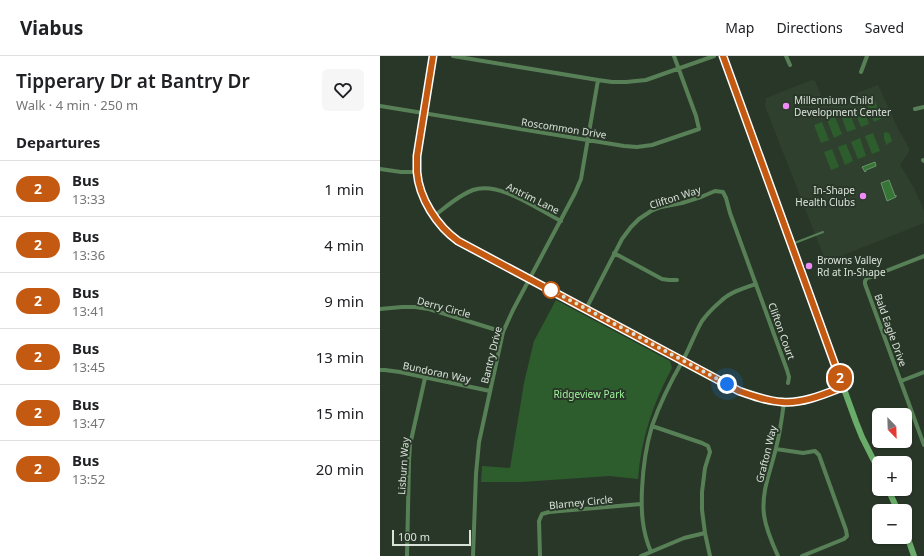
<!DOCTYPE html>
<meta charset="utf-8">
<style>
:root{--surface:#fff;--page:#f6f6f6;--text:#202124;--muted:#757577;--line:#e0e0e0}
body{margin:0;font-family:"Noto Sans",sans-serif;background:var(--page);color:var(--text);height:100vh;display:flex;flex-direction:column;font-size:15px;white-space:nowrap}
*{box-sizing:border-box;margin:0}
p{font-size:13px;color:var(--muted)}
.icon{flex:none;width:22px;height:22px;fill:none;stroke:currentColor;stroke-width:2;stroke-linecap:round;stroke-linejoin:round}
.map{position:relative;flex:1;overflow:hidden}
.side{display:flex;flex-direction:column;background:var(--surface);width:380px}
.side>*{flex:none}
.badge{padding:0 8px;border-radius:13px;font-size:14px;line-height:26px}
.needle{width:26px;rotate:157deg}
.tools{position:absolute;left:492px;top:352px;display:grid;gap:8px}
.tools a{display:grid;place-items:center;width:40px;height:40px;border-radius:6px;background:var(--surface);box-shadow:0 1px 3px #0004;font-size:20px}
.scale{position:absolute;left:12px;bottom:10px;width:79px;box-sizing:border-box;padding-left:4px;border:2px solid #dae3da;border-top:0;font-size:11px;line-height:14px;white-space:nowrap;color:#dae3da;-webkit-text-stroke:3px #293728;paint-order:stroke}
.you{position:absolute;width:20px;height:20px;margin:-10px;border:3px solid #fff;border-radius:50%;background:#1a73e8;box-shadow:0 0 0 6px #1a73e833}
.map>.badge{position:absolute;translate:-50% -50%;box-shadow:0 0 0 2px #fff}
h2{padding:0 16px;font-size:15px;line-height:36px}
.round{display:grid;place-items:center;flex:none;width:42px;height:42px;border-radius:6px;background:var(--page)}
.overview{display:flex;align-items:center;justify-content:space-between;height:68px;padding:0 16px}
h1{font-size:19px;font-weight:600;line-height:30px}
ul{padding:0;list-style:none}
li{display:flex;align-items:center;gap:12px;height:56px;padding:0 16px;border-top:1px solid var(--line)}
li div{flex:1}
li b{display:block;font-size:15px}
li em{font-style:normal}
li .badge{min-width:44px;font-weight:700;text-align:center}
header{display:flex;align-items:center;gap:24px;box-sizing:border-box;height:56px;padding:0 20px;background:var(--surface);border-bottom:1px solid var(--line)}
header strong{font-size:19px}
nav{display:flex;gap:22px;margin-inline-start:auto;font-size:14px}
main{display:flex;flex:1;min-height:0}
.map>svg:first-child{display:block}
.built{fill:#2f412e}
.green{fill:#2d5d2d}
.water{fill:#377437;stroke:#689568}
.lines{fill:none;stroke-linecap:round;stroke-linejoin:round}
.service{stroke:#588057;stroke-width:2}
.minor{stroke:#588057;stroke-width:4}
.secondary{stroke:#6aac69;stroke-width:6}
.line-casing{stroke:#fff;stroke-width:9}
.line{stroke:#c45911;stroke-width:6}
.walk{stroke:#dae3da;stroke-width:4;stroke-dasharray:0 7.2}
.poi-dot{fill:#ee8bf8;stroke:#293728;stroke-width:1.5}
.stop-dot{fill:#fff;stroke:#c45911;stroke-width:2}
.labels{text-anchor:middle;dominant-baseline:central;stroke-width:4;stroke-linejoin:round;paint-order:stroke}
.poi-label{font-size:10px;fill:#dae3da;stroke:#293728;text-anchor:start}
.street-label{font-size:10px;fill:#dae3da;stroke:#293728}
.park-label{font-size:10px;fill:#9ff49e;stroke:#293728}
</style>
<header>
<strong>Viabus</strong>
<nav><a>Map</a><a>Directions</a><a>Saved</a></nav>
</header>
<main>
<section class="side">
<div class="overview"><div><h1>Tipperary Dr at Bantry Dr</h1><p>Walk · 4 min · 250 m</p></div><a class="round"><svg class="icon" aria-label="heart" viewBox="0 0 24 24"><path d="M12 20l-8-8c-3-5 5-10 8-4 3-6 11-1 8 4z"/></svg></a></div>
<h2>Departures</h2>
<ul>
<li><span class="badge" style="background:#c45911;color:#fff">2</span><div><b>Bus</b><p>13:33</p></div><em>1 min</em></li>
<li><span class="badge" style="background:#c45911;color:#fff">2</span><div><b>Bus</b><p>13:36</p></div><em>4 min</em></li>
<li><span class="badge" style="background:#c45911;color:#fff">2</span><div><b>Bus</b><p>13:41</p></div><em>9 min</em></li>
<li><span class="badge" style="background:#c45911;color:#fff">2</span><div><b>Bus</b><p>13:45</p></div><em>13 min</em></li>
<li><span class="badge" style="background:#c45911;color:#fff">2</span><div><b>Bus</b><p>13:47</p></div><em>15 min</em></li>
<li><span class="badge" style="background:#c45911;color:#fff">2</span><div><b>Bus</b><p>13:52</p></div><em>20 min</em></li>
</ul>
</section>
<div class="map">
<svg width="544" height="500" viewBox="0 0 544 500">
<rect width="100%" height="100%" fill="#293728"/>
<path class="built" d="M432 24 435 25 445 49 498 29 518 73 530 94 520 109 534 132 544 155V167L446 206 385 50 386 42Z"/>
<path class="green" d="M495 45 502 62 494 66 487 48Z
M482 50 489 68 481 71 474 54Z
M469 56 476 73 467 76 461 59Z
M455 61 462 78 454 82 447 64Z
M442 66 449 84 441 87 434 69Z
M506 76 509 77 512 84 511 86 507 88V89H506V87L504 83V77Z
M493 77 500 95 492 98 485 80Z
M480 82 486 100 478 103 471 86Z
M466 88 473 105 465 109 458 91Z
M452 93 459 111 451 114 444 96Z
M176 244 290 305 292 312C273 347 261 383 258 423L229 420 142 426H101L102 410 130 412 144 327 152 293 154 285Z"/>
<path class="water" d="M495 106 496 110 486 114V115L485 116 482 111Z
M509 124 515 140 516 139V141L507 145 501 127Z"/>
<g class="lines">
<path class="service" d="M412 188 443 176"/>
<path class="minor" d="M53 0 37 100C37 105 37 111 37 116 39 142 57 170 78 185L359 335C373 340 387 345 402 346 422 348 445 338 463 331
M73 0 218 24 232 26H246L266 24 334 0
M406 0 410 9
M481 16 487 0
M0 50 244 90 257 91 272 89 319 73 316 60 294 0
M535 53 544 51
M543 104 544 105
M0 113 21 116H37
M54 160C66 151 79 139 93 134 120 125 157 153 181 165
M234 197 282 223 289 224H297
M544 200 493 220 487 222 485 225V228L544 389
M0 253 22 251H35L49 253 123 276
M206 253 242 183 251 171 259 163 271 155 281 151 302 147 321 141 335 135 343 136 346 142 350 157 407 314 409 321 408 327
M0 314H5L20 316 110 335
M521 325 544 316
M272 370 322 387 328 390 330 396 325 412 322 436V454L325 477 330 500
M396 393 423 397 435 395 439 399 466 474 467 480 464 483 422 500
M271 496C262 475 261 455 262 433 263 412 266 390 272 370 280 347 291 325 303 304 310 291 315 277 322 265 327 258 334 251 341 245 350 236 364 232 376 228
M27 500 29 405 30 389 45 322
M93 500 96 418 99 386 123 276 133 254 195 137 201 123 218 24
M160 500 159 465 162 458 169 456 261 448
M261 500 304 482 325 477
M398 500C392 487 386 473 384 459 381 435 391 414 396 392 400 377 402 362 404 346"/>
<path class="secondary" d="M343 0 476 366 482 381 499 415
M508 433 518 455
M525 474 534 500"/>
</g>
<g class="lines">
<g class="line-casing">
<path id="line" d="M53 0 37 100C37 105 37 111 37 116 39 142 57 170 78 185L359 335C373 340 387 345 402 346 422 348 445 338 463 331L343 0"/>
</g>
<use href="#line" class="line"/>
<path class="walk" d="M171 234 347 328"/>
</g>
<g class="poi-dot">
<circle cx="406" cy="50" r="4"/>
<circle cx="483" cy="140" r="4"/>
<circle cx="429" cy="210" r="4"/>
</g>
<circle class="stop-dot" cx="171" cy="234" r="8"/>
<g class="labels">
<g class="poi-label">
<text x="414" y="44">Millennium Child<tspan x="414" dy="12">Development Center</tspan></text>
<text x="475" y="134" text-anchor="end">In-Shape<tspan x="475" dy="12">Health Clubs</tspan></text>
<text x="437" y="204">Browns Valley<tspan x="437" dy="12">Rd at In-Shape</tspan></text>
</g>
<g class="street-label">
<text transform="translate(184 72) rotate(9)">Roscommon Drive</text>
<text transform="translate(295 141) rotate(-18)">Clifton Way</text>
<text transform="translate(153 142) rotate(26)">Antrim Lane</text>
<text transform="translate(64 251) rotate(15)">Derry Circle</text>
<text transform="translate(511 274) rotate(70)">Bald Eagle Drive</text>
<text transform="translate(402 275) rotate(70)">Clifton Court</text>
<text transform="translate(111 299) rotate(-76)">Bantry Drive</text>
<text transform="translate(57 316) rotate(12)">Bundoran Way</text>
<text transform="translate(386 398) rotate(-76)">Grafton Way</text>
<text transform="translate(23 410) rotate(-86)">Lisburn Way</text>
<text transform="translate(201 446) rotate(-6)">Blarney Circle</text>
</g>
<g class="park-label">
<text x="209" y="338">Ridgeview Park</text>
</g>
</g>
</svg>
<div class="tools">
<a><svg class="needle" viewBox="-14 -14 28 28"><path d="M0-13l5 13h-10z" fill="#e53935"/><path d="M0 13l5-13h-10z" fill="#757577"/></svg></a>
<a>+</a>
<a>−</a>
</div>
<div class="scale">100 m</div>
<div class="you" style="left:347px;top:328px"></div>
<b class="badge" style="left:460px;top:322px;background:#c45911;color:#fff">2</b>
</div>
</main>
